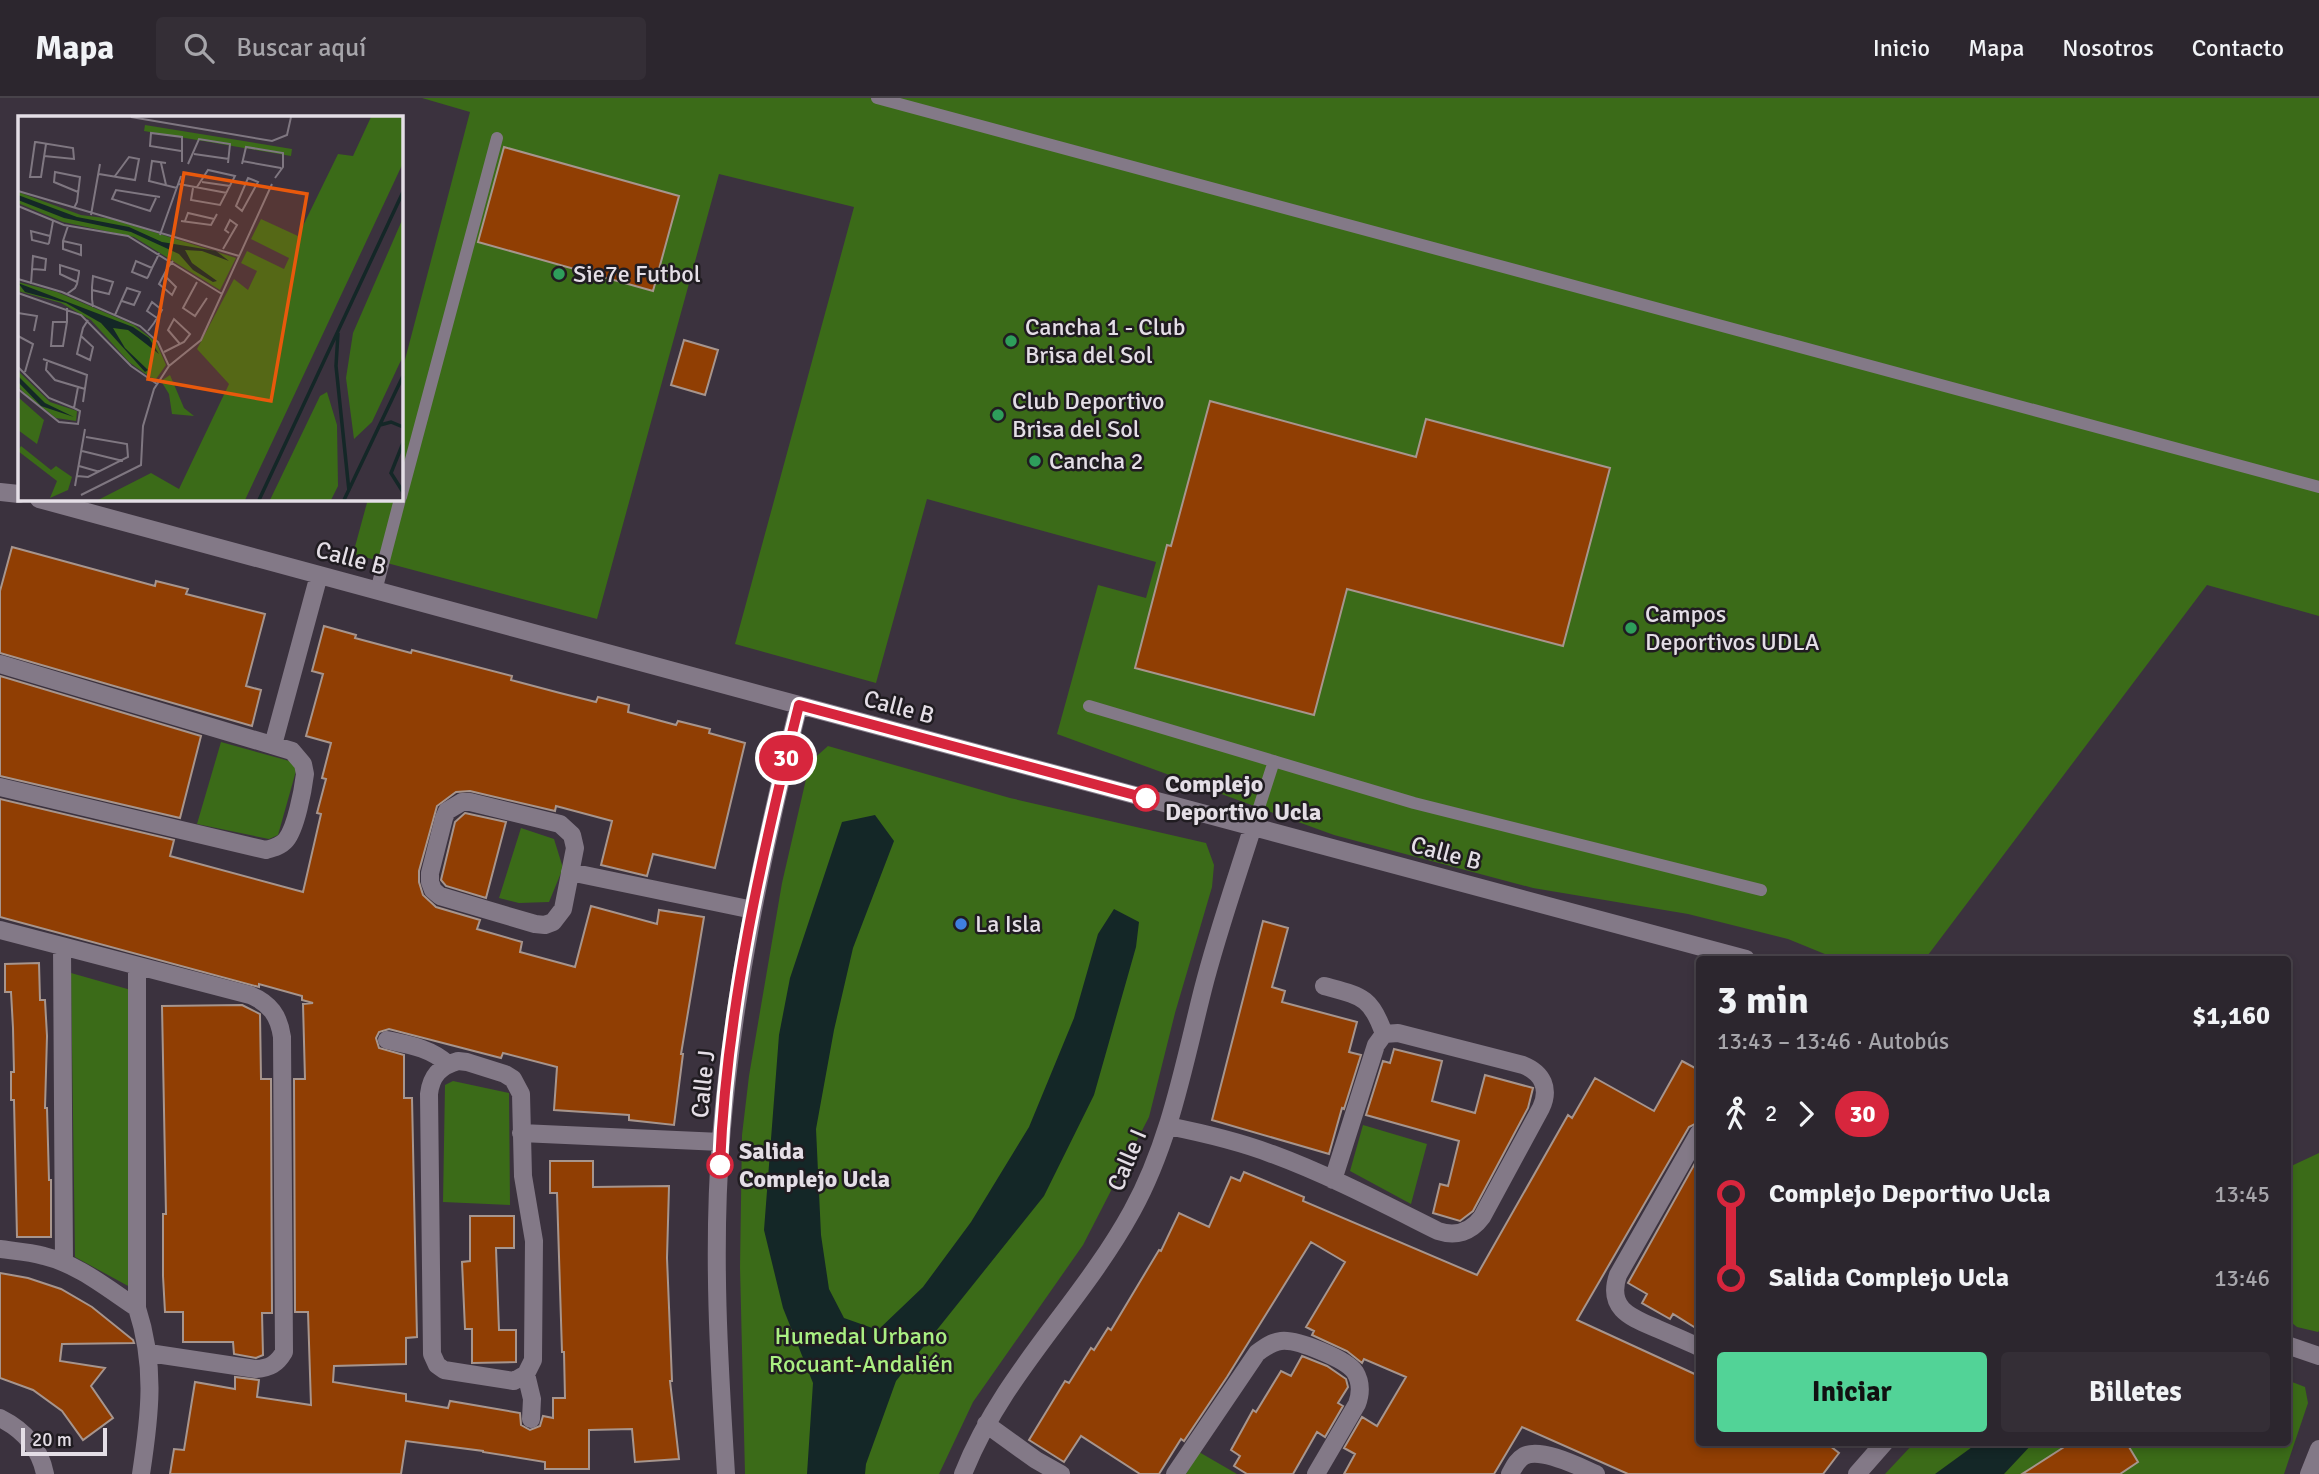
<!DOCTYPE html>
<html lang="es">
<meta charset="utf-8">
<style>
:root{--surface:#2c262e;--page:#342e36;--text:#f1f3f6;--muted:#a6a5aa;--line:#48434a;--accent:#52d397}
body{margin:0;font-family:Signika,sans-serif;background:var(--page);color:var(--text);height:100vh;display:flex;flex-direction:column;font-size:26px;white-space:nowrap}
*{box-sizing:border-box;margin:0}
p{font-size:23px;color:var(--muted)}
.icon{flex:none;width:38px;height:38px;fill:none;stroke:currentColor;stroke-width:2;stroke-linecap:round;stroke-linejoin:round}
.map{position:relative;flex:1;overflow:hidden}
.sheet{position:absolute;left:1696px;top:858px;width:595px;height:490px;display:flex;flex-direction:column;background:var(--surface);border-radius:7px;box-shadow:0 4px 10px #0003,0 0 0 2px var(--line)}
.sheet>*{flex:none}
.badge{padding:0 14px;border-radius:23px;font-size:24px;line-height:46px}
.scale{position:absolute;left:21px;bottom:18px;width:86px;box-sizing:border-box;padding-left:7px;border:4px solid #e4dee6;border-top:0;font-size:19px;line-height:24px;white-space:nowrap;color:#e4dee6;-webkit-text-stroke:5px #201c21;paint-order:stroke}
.map>.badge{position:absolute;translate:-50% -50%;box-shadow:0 0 0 4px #fff}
.legs{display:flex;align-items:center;gap:10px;height:77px;padding:0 21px;font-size:23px}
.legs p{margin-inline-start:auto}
.summary{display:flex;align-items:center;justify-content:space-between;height:119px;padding:0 21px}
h1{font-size:38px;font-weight:800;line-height:52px}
.primary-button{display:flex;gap:14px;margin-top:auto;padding:14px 21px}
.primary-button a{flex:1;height:80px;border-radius:7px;background:var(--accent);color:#111;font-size:28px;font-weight:800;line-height:80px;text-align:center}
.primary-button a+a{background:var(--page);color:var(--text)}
ul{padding:0 21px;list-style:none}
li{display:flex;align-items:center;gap:24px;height:84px;font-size:26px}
li i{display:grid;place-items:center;width:10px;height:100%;margin:0 9px;background:currentColor}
li i::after{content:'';width:18px;height:18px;margin:-9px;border:5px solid;border-radius:50%;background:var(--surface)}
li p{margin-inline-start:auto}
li:first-child i{background:linear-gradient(#0000 50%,currentColor 0)}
li:last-child i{background:linear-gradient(currentColor 50%,#0000 0)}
header{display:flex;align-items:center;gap:42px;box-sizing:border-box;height:98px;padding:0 35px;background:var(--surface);border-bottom:2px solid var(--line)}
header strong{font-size:33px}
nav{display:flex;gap:38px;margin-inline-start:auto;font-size:24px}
.search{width:490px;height:63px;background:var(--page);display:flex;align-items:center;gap:18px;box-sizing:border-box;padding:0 24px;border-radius:7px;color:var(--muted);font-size:26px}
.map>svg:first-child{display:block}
.green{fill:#3b6b18}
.water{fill:#142727}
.building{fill:#903e03;stroke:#a7958d;stroke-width:2}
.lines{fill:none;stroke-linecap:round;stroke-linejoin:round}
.service{stroke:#837987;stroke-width:12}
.minor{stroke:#837987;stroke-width:18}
.line-1-casing{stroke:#fff;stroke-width:16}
.line-1{stroke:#d7263d;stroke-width:10}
.leisure-dot{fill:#2e9e5b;stroke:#201c21;stroke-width:2.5}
.stop-1-dot{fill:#fff;stroke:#d7263d;stroke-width:3.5}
.shop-dot{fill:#3f7fe0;stroke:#201c21;stroke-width:2.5}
.labels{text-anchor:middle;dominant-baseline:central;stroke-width:5;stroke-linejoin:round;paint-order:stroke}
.poi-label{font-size:24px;fill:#e4dee6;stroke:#201c21;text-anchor:start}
.street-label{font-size:24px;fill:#e4dee6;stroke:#201c21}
.stop-label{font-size:24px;font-weight:bold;fill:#e4dee6;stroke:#201c21;text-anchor:start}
.park-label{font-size:24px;fill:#aaef82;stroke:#201c21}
.inset-river{fill:none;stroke:#142727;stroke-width:3.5}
.inset-road{fill:none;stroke:#7f7781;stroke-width:2}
.view{fill:#e8590c;fill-opacity:0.15;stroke:#e8590c;stroke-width:3.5}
.inset-edge{fill:none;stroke:#e4dee6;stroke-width:3.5}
</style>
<header>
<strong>Mapa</strong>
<div class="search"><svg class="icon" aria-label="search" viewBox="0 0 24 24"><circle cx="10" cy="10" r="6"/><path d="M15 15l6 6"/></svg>Buscar aquí</div>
<nav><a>Inicio</a><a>Mapa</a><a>Nosotros</a><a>Contacto</a></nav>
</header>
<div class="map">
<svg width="2319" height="1376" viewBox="0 0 2319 1376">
<rect width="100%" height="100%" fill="#3b323e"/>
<path class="green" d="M422 0H2319V518L2207 487 1925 861H1837L1788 841 1688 816 1533 790 1334 737 1057 636 1098 487 1146 500 1156 464 927 401 876 585 735 546 854 109 719 76 597 521 353 456 368 401H401V277L470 14Z
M221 644 293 664 296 673 278 737 269 741 197 726Z
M828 648 1010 700 1206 745 1214 767 1212 789 1175 915 1149 1019 1083 1147 973 1304 939 1376H745L740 1169 742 1037 749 978 782 785 810 664Z
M521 730 554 741 563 770 549 804 519 805 499 800Z
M71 875 131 892 130 1189 75 1159Z
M453 983 509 995 510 1107 443 1104 445 987Z
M1363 1027 1427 1046 1411 1106 1350 1073Z
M2319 1055V1233L2318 1234 2297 1229 2287 1221V1070Z
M2287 1282 2305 1289 2308 1305 2284 1376H1885L1915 1344H2287Z
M1199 1354 1237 1376H1186Z"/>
<path class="water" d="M875 717 894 743 853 850 834 932 816 1031 821 1137 829 1191 844 1220 878 1232 923 1189 971 1124 1029 1029 1074 920 1098 836 1114 811 1139 824 1136 849 1094 997 1044 1098 896 1283 866 1366 865 1376H807L813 1285 783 1210 764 1132 779 937 790 880 842 724Z
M1979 1344H2034L2004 1376H1935Z"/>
<path class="building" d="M504 49 679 98 653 193 478 144Z
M684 242 718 252 705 297 671 287Z
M1210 303 1416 359 1426 321 1610 370 1563 548 1347 491 1314 617 1135 570 1167 447 1171 448Z
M12 449 155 488 156 483 188 491 186 496 265 516 246 588 261 592 252 628 0 555V493Z
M324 528 356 537 355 540 411 555 412 552 512 578 511 582 560 595 596 604 598 599 629 607 628 614 676 627 678 623 710 631 709 635 745 645 715 770 653 756 647 778 601 767 612 723 556 708 555 713 470 693 456 694 437 708 419 773V784L423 797 436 809 480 822 477 831 522 844 520 854 575 869 591 808 657 826 659 812 704 819 681 956H683L674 1027 629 1022V1017L554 1012 557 969 503 955 501 960 389 931 379 934 376 940 379 950 404 957V1000H412L417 1239 406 1240V1266L334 1268 333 1284 406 1296V1303L448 1310 450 1303 520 1315 521 1327 530 1332 540 1328 543 1318 553 1320V1300H565L564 1254H562L557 1095H550V1063H593V1089L669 1088 667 1160 672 1283H670L679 1361 635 1364 632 1331 589 1332V1371H545V1364L483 1354V1353L406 1343 401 1376H170L174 1351 184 1352 195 1284 235 1291V1279L259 1282 257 1299 311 1307 308 1214H295L294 981H305L303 906 313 905 302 902V898L259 886V889L0 819V701L174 742 170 758 303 794 321 716 317 715 326 681 322 680 331 645 306 638 323 576 312 573Z
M0 578 201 638 180 720 0 678Z
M465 715 506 724 486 800 446 788 441 782 455 724Z
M1263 823 1288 830 1272 889 1285 893 1282 904 1357 924 1349 954 1361 957 1344 1011 1342 1010 1329 1056 1212 1022Z
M39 865 40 902H45L47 938 45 1010H47L49 1082H51V1139H17L14 1002H11V974H14L13 930 11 894H5V866Z
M242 907 260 916 261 981H271L272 1215H262L263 1257 256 1260 234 1256 233 1244H183V1214H165L163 1178V1116H166L162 908Z
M1394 951 1442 963 1432 1003 1475 1015 1485 977 1533 990 1528 1010 1473 1113 1460 1123 1433 1115 1440 1086 1448 1088 1459 1043 1366 1017 1383 963 1390 965Z
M1682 963 1699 972V1024L1689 1029 1577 1222 1699 1278V1344H1825L1839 1355 1823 1376H1628L1522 1329 1494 1376H1344L1355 1356 1344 1350 1362 1319 1377 1328 1406 1279 1364 1261 1362 1265 1347 1253 1312 1237 1314 1233 1306 1229 1345 1164 1311 1144 1227 1279 1184 1343 1181 1341 1159 1376H1140L1081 1338 1064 1364 1029 1342 1065 1283 1069 1285 1091 1250 1094 1252 1108 1230 1111 1232 1159 1152 1161 1153 1179 1115 1209 1129 1231 1079 1240 1083 1244 1074 1304 1099 1303 1103 1477 1177 1568 1017 1572 1020 1595 980 1654 1013Z
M1699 1058V1232L1673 1216 1670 1221 1642 1205 1647 1196 1628 1185Z
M470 1118H514V1150H496L499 1232H516V1264L472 1265V1231H465L462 1164 470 1163Z
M0 1175 28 1180 61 1191 92 1209 133 1242 134 1245 62 1246 60 1263 105 1270 91 1288 113 1320 83 1342 62 1313 33 1292 0 1280Z
M1302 1258 1327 1268 1346 1281 1348 1289 1338 1305 1343 1308 1325 1339 1317 1334 1293 1376H1247L1234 1368 1240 1358 1231 1352 1253 1312 1256 1314 1281 1273 1291 1278Z
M2072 1344H2126L2138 1364 2120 1376H2022Z"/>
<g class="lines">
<path class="service" d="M877 0 2319 389
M401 399 497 40
M376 493 400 401
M1089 608 1414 705 1761 792
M1253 728 1274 663"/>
<path class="minor" d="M0 394 19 396
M39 401 799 607 1746 861
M0 566 292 653 303 666 305 676C303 692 296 730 286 742 281 748 273 750 266 752L0 689
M273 647 319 477
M462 704H470L560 726 572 737 575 750 563 811 553 824 545 827 535 826 440 798 433 792 430 784V775L444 720 447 713Z
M570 774 753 812
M0 832 250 897C270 905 279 918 282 939L284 1254C277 1266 270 1270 256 1271L149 1255
M62 849 64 1164
M137 868V1210C156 1268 150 1317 141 1376
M1324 888C1361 898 1371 898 1384 936
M387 942C410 947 430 950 448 966
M458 963 467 964 505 976 513 981 521 996 523 1078 534 1143 533 1262 526 1276 514 1283 444 1272 437 1267 432 1256 429 996C431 978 440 968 458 963Z
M1168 1028C1203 1035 1238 1043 1272 1056 1329 1077 1384 1106 1438 1133 1456 1139 1471 1134 1482 1119L1541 1010C1550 991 1543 975 1523 967L1398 935 1384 936 1376 947 1333 1082
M521 1035 721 1044
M1699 1035 1618 1177C1606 1212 1633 1220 1658 1231 1672 1237 1686 1243 1699 1249
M0 1151C15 1153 30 1154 44 1158 78 1166 108 1191 137 1210
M2287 1247 2319 1258
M526 1276 532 1301 531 1321
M0 1320C24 1332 40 1350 45 1376
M986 1326 1036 1362 1061 1376
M726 1376C719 1265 712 1152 721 1041 733 895 763 750 799 607
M963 1376C1003 1275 1081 1206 1132 1113 1170 1044 1184 966 1203 891 1217 836 1236 782 1253 728
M1175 1376 1257 1255C1265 1249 1272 1244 1281 1243 1297 1241 1346 1261 1355 1274 1361 1284 1361 1295 1357 1306L1316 1376
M1510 1376C1514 1369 1517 1362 1524 1358 1541 1349 1580 1369 1596 1376
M1857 1376 1885 1344
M2309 1376 2319 1351"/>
</g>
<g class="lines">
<g class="line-1-casing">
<path id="line-1" d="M720 1067C726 914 762 755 799 607L1146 700"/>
</g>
<use href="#line-1" class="line-1"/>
</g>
<g class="leisure-dot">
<circle cx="559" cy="176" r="7"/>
<circle cx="1011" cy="243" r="7"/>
<circle cx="998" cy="317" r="7"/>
<circle cx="1035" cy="363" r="7"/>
<circle cx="1631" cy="530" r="7"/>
</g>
<g class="stop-1-dot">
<circle cx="1146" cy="700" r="12"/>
<circle cx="720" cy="1067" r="12"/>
</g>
<circle class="shop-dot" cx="961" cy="826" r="7"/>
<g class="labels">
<g class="poi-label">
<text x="573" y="176">Sie7e Futbol</text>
<text x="1025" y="229">Cancha 1 - Club<tspan x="1025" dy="28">Brisa del Sol</tspan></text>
<text x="1012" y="303">Club Deportivo<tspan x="1012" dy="28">Brisa del Sol</tspan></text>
<text x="1049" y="363">Cancha 2</text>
<text x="1645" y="516">Campos<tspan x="1645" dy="28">Deportivos UDLA</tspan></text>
<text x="975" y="826">La Isla</text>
</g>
<g class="street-label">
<text transform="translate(351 460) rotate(15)">Calle B</text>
<text transform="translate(899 609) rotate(15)">Calle B</text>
<text transform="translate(1446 755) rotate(15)">Calle B</text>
<text transform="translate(703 986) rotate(-84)">Calle J</text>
<text transform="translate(1127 1062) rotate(-67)">Calle I</text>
</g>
<g class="stop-label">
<text x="1165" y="686">Complejo<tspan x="1165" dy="28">Deportivo Ucla</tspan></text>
<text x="739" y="1053">Salida<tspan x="739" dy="28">Complejo Ucla</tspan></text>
</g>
<g class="park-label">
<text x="861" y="1238">Humedal Urbano<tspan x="861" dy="28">Rocuant-Andalién</tspan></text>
</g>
</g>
<g transform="translate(18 18)">
<rect width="385" height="385" fill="#3b323e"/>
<path d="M353 1H385V47L227 384H80L133 357 161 373 211 268 179 233 216 163 230 174 239 155 223 147 229 135 266 153 271 142 233 123 243 103 280 120 320 38 335 40ZM127 9 274 33 273 40 126 15ZM0 76 63 99 94 103 218 142 202 174 116 121 45 106 0 87ZM385 102V240L354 306 336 323 328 262 335 217ZM0 166 39 176 116 209 138 226 148 249 138 263 132 261 111 246 73 204 43 187 0 175ZM0 255 32 286 59 295 58 305 38 302 8 279 0 270ZM152 259 166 292 176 300 154 298 151 278 143 265ZM309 276 319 309 320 370 313 384H252L302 280ZM0 281 26 304 19 328 0 314ZM3 330 33 354 38 350 54 361 50 374 32 382 39 365 0 335Z" fill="#3b6b18"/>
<path d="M0 79 59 101 111 111 144 126 198 135 211 145 184 135 167 134 174 147 199 165 195 166 175 154 161 138 113 116 46 102 0 84ZM0 167 115 211 131 222 141 238 110 214 95 212 107 232 130 254 127 256 83 207 48 187 7 176ZM0 260 27 287 56 301 23 290 0 266Z" fill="#142727"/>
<path class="inset-river" d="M320 217 318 250 331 375M362 309 373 306 385 311M385 327 373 357 385 376M241 384 385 76M326 384 385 260"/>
<path class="inset-road" d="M113 1 254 25 269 19 273 1M163 35 132 30 133 17 164 21V46M176 38 211 43M26 40 56 43 55 32 18 26H17L12 61H23L28 28M224 45 263 52M143 47 148 69M148 47 134 45 131 65 159 72M170 48 181 23 212 28 210 47M224 48 228 31 265 37V51L257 62M81 58 117 64 121 43 111 41 97 60M230 62 240 66 224 95 218 90ZM184 66 212 70M161 68 209 77M175 72 173 84 202 89 217 60 190 54 179 71M0 75 221 140M138 82 132 95 94 83 98 74 142 81M0 90 46 109 110 120 204 178M56 92 59 86 62 61 37 56 36 66 60 76M73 99 82 48M163 105 193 109 199 98M167 105 170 97 196 103M142 119 163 60M32 120 13 115 14 124 30 128 31 127 35 105M45 125 63 129V139L45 133V125L50 110M205 133 219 109 212 104 207 114 211 117M134 152 118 145 114 156 129 162 130 161 134 152 139 142 141 137M146 159 158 171 154 179 141 168 150 151 155 145M0 163 44 176 122 210 140 226 151 250M179 166 165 192 177 200 189 182M13 168 15 140 28 143 27 154 15 153M74 174 91 178 95 166 75 160 74 171V183L75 191M0 177 63 199 113 250 139 268M49 178 57 172 59 168 61 157V155L42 149V158L59 166M0 197 19 200 16 215M97 199 109 172 122 176 116 189 104 185M49 206H35L33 230H45L49 206V192M130 215 136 207 144 194 134 186 129 195 139 202M0 220 15 228 7 256M63 220 75 231 72 244 59 238 63 220 65 212 70 204M146 236 166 226 172 218 156 203 150 214 162 228M25 243 69 259 65 286M29 246 28 254 37 264 67 273M0 251 31 282 56 292M0 273 41 306 60 308 62 295 56 292M56 292 60 271M64 335 105 345M61 350 82 356M59 360 70 361 110 341 109 328 68 321M57 370 67 313M63 379 123 349 125 310 136 273 151 250 183 224 254 68"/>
<path class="view" d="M166 57 289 78 253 285 130 263Z"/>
<rect width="385" height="385" class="inset-edge"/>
</g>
</svg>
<div class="scale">20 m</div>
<b class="badge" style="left:786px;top:660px;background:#d7263d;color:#fff">30</b>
<section class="sheet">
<div class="summary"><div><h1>3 min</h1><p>13:43 – 13:46 · Autobús</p></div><b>$1,160</b></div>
<div class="legs"><svg class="icon" aria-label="walk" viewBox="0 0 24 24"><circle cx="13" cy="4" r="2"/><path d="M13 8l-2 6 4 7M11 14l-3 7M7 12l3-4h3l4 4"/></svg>2<svg class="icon" aria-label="forward" viewBox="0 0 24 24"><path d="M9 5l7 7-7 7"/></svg><b class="badge" style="background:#d7263d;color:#fff">30</b></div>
<ul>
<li><i style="color:#d7263d"></i><b>Complejo Deportivo Ucla</b><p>13:45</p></li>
<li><i style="color:#d7263d"></i><b>Salida Complejo Ucla</b><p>13:46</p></li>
</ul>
<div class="primary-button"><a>Iniciar</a><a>Billetes</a></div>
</section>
</div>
